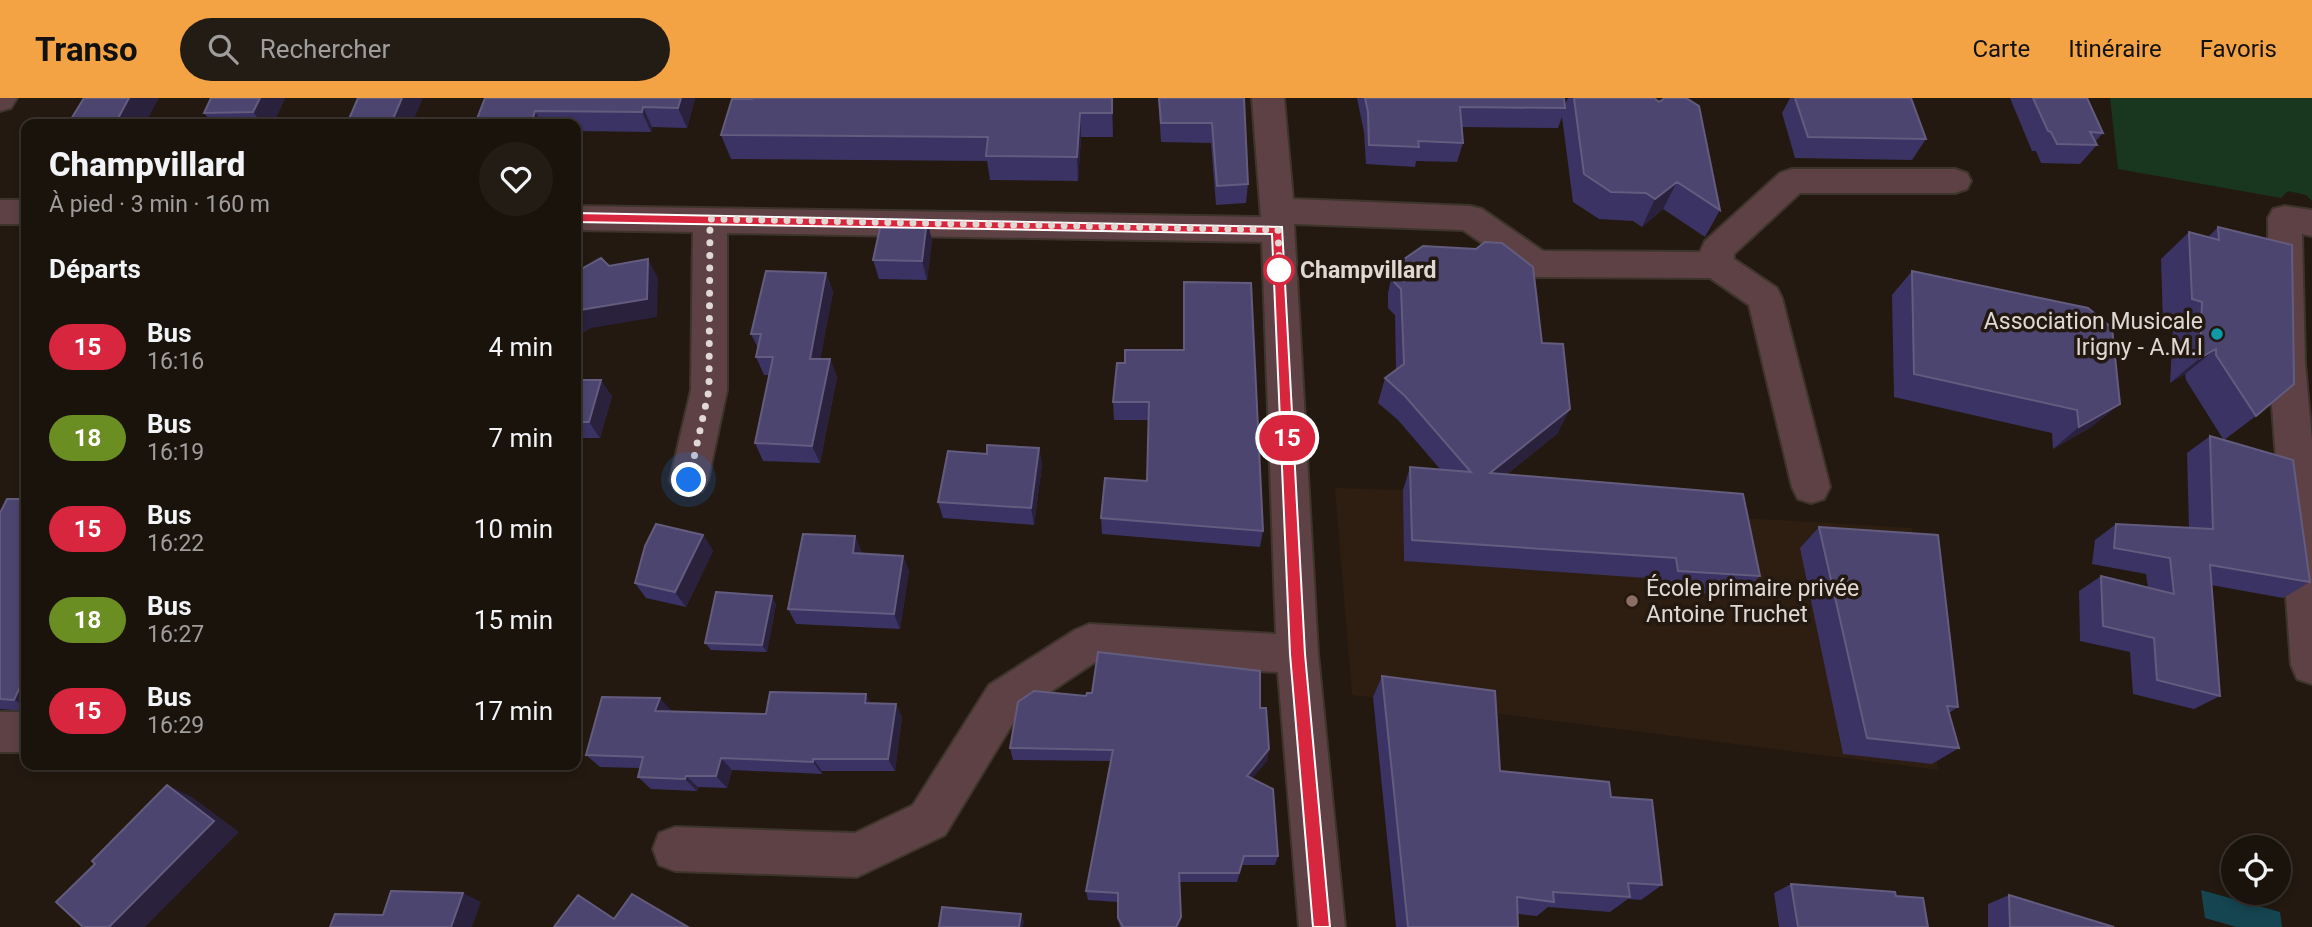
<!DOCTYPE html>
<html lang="fr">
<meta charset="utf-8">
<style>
:root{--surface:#1a130c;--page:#231c15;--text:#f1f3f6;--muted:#9f9e9d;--line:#38322d;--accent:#f4a344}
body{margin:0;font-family:Roboto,sans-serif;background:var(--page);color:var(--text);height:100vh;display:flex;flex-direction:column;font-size:26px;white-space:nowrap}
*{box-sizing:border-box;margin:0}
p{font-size:23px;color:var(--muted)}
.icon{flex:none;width:38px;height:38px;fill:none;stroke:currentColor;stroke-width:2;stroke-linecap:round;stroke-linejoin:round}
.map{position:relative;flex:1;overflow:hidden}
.side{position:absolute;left:21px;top:21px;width:560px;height:651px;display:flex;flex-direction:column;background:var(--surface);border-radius:14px;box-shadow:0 4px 10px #0003,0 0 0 2px var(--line)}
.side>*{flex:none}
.badge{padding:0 14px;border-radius:23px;font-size:24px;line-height:46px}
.tools{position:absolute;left:2221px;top:737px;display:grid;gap:14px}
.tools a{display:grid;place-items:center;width:70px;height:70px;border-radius:50%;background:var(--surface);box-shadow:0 4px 10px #0003,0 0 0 2px var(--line);font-size:35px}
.you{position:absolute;width:35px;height:35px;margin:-18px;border:5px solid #fff;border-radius:50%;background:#1a73e8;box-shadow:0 0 0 10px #1a73e833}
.map>.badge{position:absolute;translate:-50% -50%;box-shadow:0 0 0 4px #fff}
h2{padding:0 28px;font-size:26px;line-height:63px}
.round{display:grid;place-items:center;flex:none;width:74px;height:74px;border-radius:37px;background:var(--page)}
.overview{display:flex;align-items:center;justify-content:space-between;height:119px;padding:0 28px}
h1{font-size:33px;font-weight:800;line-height:52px}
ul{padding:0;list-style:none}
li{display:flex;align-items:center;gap:21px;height:91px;padding:0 28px}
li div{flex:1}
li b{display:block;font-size:26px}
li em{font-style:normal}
li .badge{min-width:77px;font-weight:700;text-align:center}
header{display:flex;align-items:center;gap:42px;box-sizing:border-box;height:98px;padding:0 35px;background:var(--accent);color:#111}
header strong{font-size:33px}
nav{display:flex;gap:38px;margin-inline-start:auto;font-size:24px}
.search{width:490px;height:63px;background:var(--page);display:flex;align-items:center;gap:18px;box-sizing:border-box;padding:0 24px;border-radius:38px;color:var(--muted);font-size:26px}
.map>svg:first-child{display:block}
.built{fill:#2d1e11}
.green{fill:#19361e}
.water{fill:#154551}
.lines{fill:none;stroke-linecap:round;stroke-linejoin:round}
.minor-casing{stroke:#3d342b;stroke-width:4}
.minor{fill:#5e4144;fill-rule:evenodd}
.wall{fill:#3a3363}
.shaded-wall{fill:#2a213d}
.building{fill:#4c456f;stroke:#635c7f;stroke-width:2}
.line{fill:#d7263d;stroke:#fff;stroke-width:2}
.walk{stroke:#e0d8d3;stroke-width:7;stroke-dasharray:0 12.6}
.stop-dot{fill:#fff;stroke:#d7263d;stroke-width:3.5}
.culture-dot{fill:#0f9aa8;stroke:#231910;stroke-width:2.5}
.education-dot{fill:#8d6e63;stroke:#231910;stroke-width:2.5}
.labels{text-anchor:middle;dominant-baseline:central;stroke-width:7;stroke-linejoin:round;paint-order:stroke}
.stop-label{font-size:23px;font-weight:bold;fill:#e0d8d3;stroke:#231910;text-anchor:start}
.poi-label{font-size:23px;fill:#e0d8d3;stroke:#231910;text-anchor:end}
</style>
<header>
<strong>Transo</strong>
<div class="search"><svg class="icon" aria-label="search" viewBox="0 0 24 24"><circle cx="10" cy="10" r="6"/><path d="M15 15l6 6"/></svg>Rechercher</div>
<nav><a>Carte</a><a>Itinéraire</a><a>Favoris</a></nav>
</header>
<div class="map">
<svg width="2312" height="829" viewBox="0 0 2312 829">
<rect width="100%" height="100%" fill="#231910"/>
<path class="built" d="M1335 390 1403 392 1710 418 1912 430 1938 672 1352 597Z"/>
<path class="green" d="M2110 0H2312V103L2306 97 2288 93 2281 100 2118 71Z"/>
<path class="water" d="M2201 792 2280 814 2282 829H2236L2205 820Z"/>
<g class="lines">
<g class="minor-casing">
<path id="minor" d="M0 0H17L11 10 0 13Z
M1252 0H1284L1293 101 1470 108 1482 111 1543 153 1700 154 1705 143 1780 75 1792 71H1955L1967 75 1971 83 1967 91 1955 95H1800L1734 156V161L1777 190 1782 200 1830 389 1824 401 1811 405 1798 401 1792 389 1749 207 1710 180 1537 179 1525 175 1463 132 1294 126 1318 556 1345 829H1299L1278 574 1095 564 1019 615 945 737 857 779 675 773 659 767 653 751 659 735 675 729 855 735 913 707 989 587 1075 532 1089 526 1276 536 1262 144 727 135V292L708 382 702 393 689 398 676 393 670 382 691 292 693 134 576 132V108L1261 119Z
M0 102H26V126H0Z
M2285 108 2312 112V138L2302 136 2305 266 2312 343V586L2297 581 2291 567 2269 266 2268 120 2273 111Z
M0 614H26V654H0Z"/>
</g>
<use href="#minor" class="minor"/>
</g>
<path class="wall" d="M285 0 273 26H213L204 15Z
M358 0 412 26H353L349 21Z
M485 0H695L687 30 652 29 651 34 576 33V26H475Z
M1113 0V39H1081L1078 83 990 82 987 63 731 61 721 37Z
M1158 0H1244L1248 86 1246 105 1216 107 1211 45 1161 44Z
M1357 0H1564L1565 7 1568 0H1654L1720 112 1705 139 1663 111 1642 129 1633 123 1599 121 1573 104 1562 19 1558 30 1461 29 1463 45 1457 64 1416 63 1415 69 1366 66 1364 34Z
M1790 0H1911L1926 41 1912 62 1795 60 1782 15Z
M2010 0H2087L2103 35 2095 44 2097 47 2080 66 2041 65 2036 53H2032Z
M2218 129 2256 318 2224 342 2310 484 2283 500 2211 487 2220 598 2194 611 2133 596 2130 554 2080 543 2079 493 2101 478 2148 490 2146 476 2092 466 2095 442 2116 426 2189 430 2187 355 2210 338 2223 341 2186 282 2185 276 2170 285 2173 230 2163 227 2161 161 2189 134 2208 139Z
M932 142 927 182 879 181 873 162Z
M1394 168 1542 245 1558 335 1506 377 1760 478 1741 498 1662 493 1660 481 1404 463 1403 392 1410 369 1440 371 1398 322 1378 305 1385 280 1396 272 1395 217 1388 210V195Z
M1912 173 2088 210 2093 328 2053 351 2052 335 1894 299 1892 197Z
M826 175 833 194 820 261H830L837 279 820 365 763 363 755 345 769 277H764L756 259 758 250 751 236Z
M1184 184 1263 433 1260 449 1102 436 1101 420 1147 383 1149 322H1114L1113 304 1125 265 1184 252Z
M576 282 612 298 600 340H576Z
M1039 350 1042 367 1034 427 943 420 938 404 987 356Z
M26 401V613L0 611V415Z
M1819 429 1958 609 1949 615 1959 650 1932 666 1843 656 1800 450Z
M703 437 713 453 686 509 646 500 635 485Z
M855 438 862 455 903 458 909 473 900 531 796 526 788 511Z
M776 506 767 554 711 552 705 545Z
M1382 578 1500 673 1611 699 1662 787 1641 802 1628 801 1610 814 1548 809 1537 818 1518 816V829H1396L1373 599Z
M1086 598 1260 610 1269 651 1267 663 1252 680 1278 758 1275 767H1242L1237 784H1180L1181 819 1179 829H1120L1118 820V804L1088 802 1086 793 1110 663 1013 662 1010 650Z
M871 605 896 606 902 619 895 673H822V676L732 672 727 690 698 689 697 693 651 691 638 679 640 670 600 669 586 657 672 613 766 616Z
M469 667H526L525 669Z
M1791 786 1896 798 1928 829H1779L1774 795Z
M2009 797 2114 829H1988V806Z"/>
<path class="shaded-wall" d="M129 0H159L145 26H115Z
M260 0H285L273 26H263L253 14Z
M402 0H423L412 26H397L393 21Z
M681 0H695L687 30 678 10Z
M1112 0H1113V39L1112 15Z
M643 9 652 29 651 34 642 14Z
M535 13 542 26H531Z
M1080 15 1081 39 1078 83 1077 59Z
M1677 84 1663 111 1642 129 1655 101Z
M927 122 932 142 927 182 922 163Z
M648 161 658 180 657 219 591 230 578 238 576 234V214Z
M826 175 833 194 817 279 810 261Z
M2216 251 2185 276 2170 285 2200 260Z
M830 261 837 279 820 365 812 348Z
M601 282 612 298 600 340 589 324Z
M2120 306 2093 328 2053 351 2079 329Z
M1570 311 1558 335 1480 398 1490 375Z
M1039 350 1042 367 1034 427 1031 410Z
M703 437 713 453 686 509 675 494Z
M855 438 862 454 860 471 853 455Z
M903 458 909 473 900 531 894 516Z
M772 498 776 506 767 554 762 547Z
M24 580 26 581V608L14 602Z
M866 596 873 609 865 605Z
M660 600 672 613 668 626 655 613Z
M896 606 902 619 895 673 888 661Z
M1269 651 1267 663 1245 689 1247 678Z
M721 660 732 672 727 690 716 678Z
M813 661 822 673V676L813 664Z
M686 678 698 689 697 693 685 681Z
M167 687 192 699 239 734 145 829H109Z
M463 795 481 804 472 829H451Z
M1021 816 1024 824 1023 829H1019Z
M1181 819 1179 829H1176Z"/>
<path class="building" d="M84 0H129L115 26H68Z
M211 0H260L253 14 204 15Z
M358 0H402L393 21H349Z
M485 0H681L678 10 643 9 642 14 535 13 531 26H475Z
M753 0H1112V15H1080L1077 59 986 58 988 39 721 37 732 1H752Z
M1159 0H1244L1248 86 1217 88 1212 25H1161Z
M1365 0H1564L1565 10 1460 9 1463 45 1418 43 1419 49 1369 47 1368 14Z
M1574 0H1654L1659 4 1665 0H1686L1699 8 1720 112 1677 84 1655 101 1646 95 1611 94 1584 76Z
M1795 0H1911L1926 41 1808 39Z
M2033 0H2087L2103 35 2090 34 2097 47 2057 46 2051 34 2048 33Z
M882 121 927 122 922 163 873 162Z
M2218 129 2292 147 2294 286 2256 318 2216 257V251L2200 260 2202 204 2192 201 2189 134 2219 142Z
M1485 144 1502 145 1533 169 1542 245 1563 246 1570 311 1490 375 1743 396 1760 478 1678 473 1676 460 1412 442 1410 369 1471 374 1405 298 1385 280 1404 266 1401 191 1394 184V168L1423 148 1476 151Z
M601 160 609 168 648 161 647 201 580 212 576 214V174Z
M766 173 826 175 810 261H830L812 348 755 345 773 259H756L761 236H751Z
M1912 173 2088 210 2112 230 2120 306 2079 329 2077 312 1914 276Z
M1184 184 1251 185 1263 433 1101 420 1105 380 1147 383 1149 304H1113L1117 265H1125V252H1184Z
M576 282H601L589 324H576Z
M2210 338 2293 362 2310 484 2210 467 2220 598 2157 582 2154 540 2103 528 2101 478 2174 496 2170 460 2114 450 2116 426 2213 431Z
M987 347 1039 350 1031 410 938 404 948 353 987 356Z
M7 401H26V580H24L14 602 0 601V415Z
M656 426 703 437 675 494 635 485 645 448Z
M1819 429 1938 437 1958 609 1947 608 1959 650 1867 640Z
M803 436 855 438 853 455 903 458 894 516 788 511Z
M716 494 772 498 762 547 705 545Z
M1098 554 1260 573V610H1266L1269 651 1247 678 1273 691 1278 758H1244L1239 775H1179L1181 819 1176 829H1123L1118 820V795L1086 793 1113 652 1010 650 1018 604 1034 593 1086 598 1087 595H1092Z
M1382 578 1495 593 1500 673 1609 684 1611 699 1652 702 1662 787 1628 785 1630 799 1553 794 1554 804 1517 799 1518 829H1408Z
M770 594 866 596 865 605 896 606 888 661H813V664L721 660 716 678H686L685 681 638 679 643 659 586 657 602 599 660 600 655 613 766 616Z
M167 687 214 723 109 829H83L56 804 95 766 92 763Z
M1791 786 1895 794 1896 798 1923 800 1928 829H1798Z
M391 793 463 795 451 829H330L335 816 383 817Z
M632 796 688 829H554L578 797 614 821Z
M2009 797 2114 829H2010Z
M942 809 1021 816 1019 829H939Z"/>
<path class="line" d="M576 115 1282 129 1305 556 1330 829H1313L1290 556 1272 136 576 124 570 120Z"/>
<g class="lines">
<path class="walk" d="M689 382 709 292 710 121 1278 132 1280 185 1279 172"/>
</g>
<circle class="stop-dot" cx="1279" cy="172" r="14"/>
<circle class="culture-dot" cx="2217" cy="236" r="7"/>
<circle class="education-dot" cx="1632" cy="503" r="7"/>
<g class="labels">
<g class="stop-label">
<text x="1300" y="172">Champvillard</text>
</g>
<g class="poi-label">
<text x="2203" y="223">Association Musicale<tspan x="2203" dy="26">Irigny - A.M.I</tspan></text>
<text x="1646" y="490" text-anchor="start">École primaire privée<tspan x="1646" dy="26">Antoine Truchet</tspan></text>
</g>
</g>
</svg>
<div class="tools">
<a><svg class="icon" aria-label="locate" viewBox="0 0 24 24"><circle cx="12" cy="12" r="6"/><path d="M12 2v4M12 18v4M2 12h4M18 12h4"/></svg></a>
</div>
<div class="you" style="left:689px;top:382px"></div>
<b class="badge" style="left:1287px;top:340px;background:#d7263d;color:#fff">15</b>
<section class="side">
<div class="overview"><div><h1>Champvillard</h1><p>À pied · 3 min · 160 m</p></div><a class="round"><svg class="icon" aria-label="heart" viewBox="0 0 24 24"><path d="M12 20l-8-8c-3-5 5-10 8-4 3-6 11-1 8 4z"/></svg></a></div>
<h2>Départs</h2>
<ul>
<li><span class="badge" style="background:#d7263d;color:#fff">15</span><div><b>Bus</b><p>16:16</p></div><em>4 min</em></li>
<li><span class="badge" style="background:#6b8e23;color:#fff">18</span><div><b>Bus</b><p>16:19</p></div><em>7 min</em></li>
<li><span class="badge" style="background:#d7263d;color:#fff">15</span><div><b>Bus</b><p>16:22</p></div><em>10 min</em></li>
<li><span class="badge" style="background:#6b8e23;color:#fff">18</span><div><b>Bus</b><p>16:27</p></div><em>15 min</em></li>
<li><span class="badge" style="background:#d7263d;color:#fff">15</span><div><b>Bus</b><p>16:29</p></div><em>17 min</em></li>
</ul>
</section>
</div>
